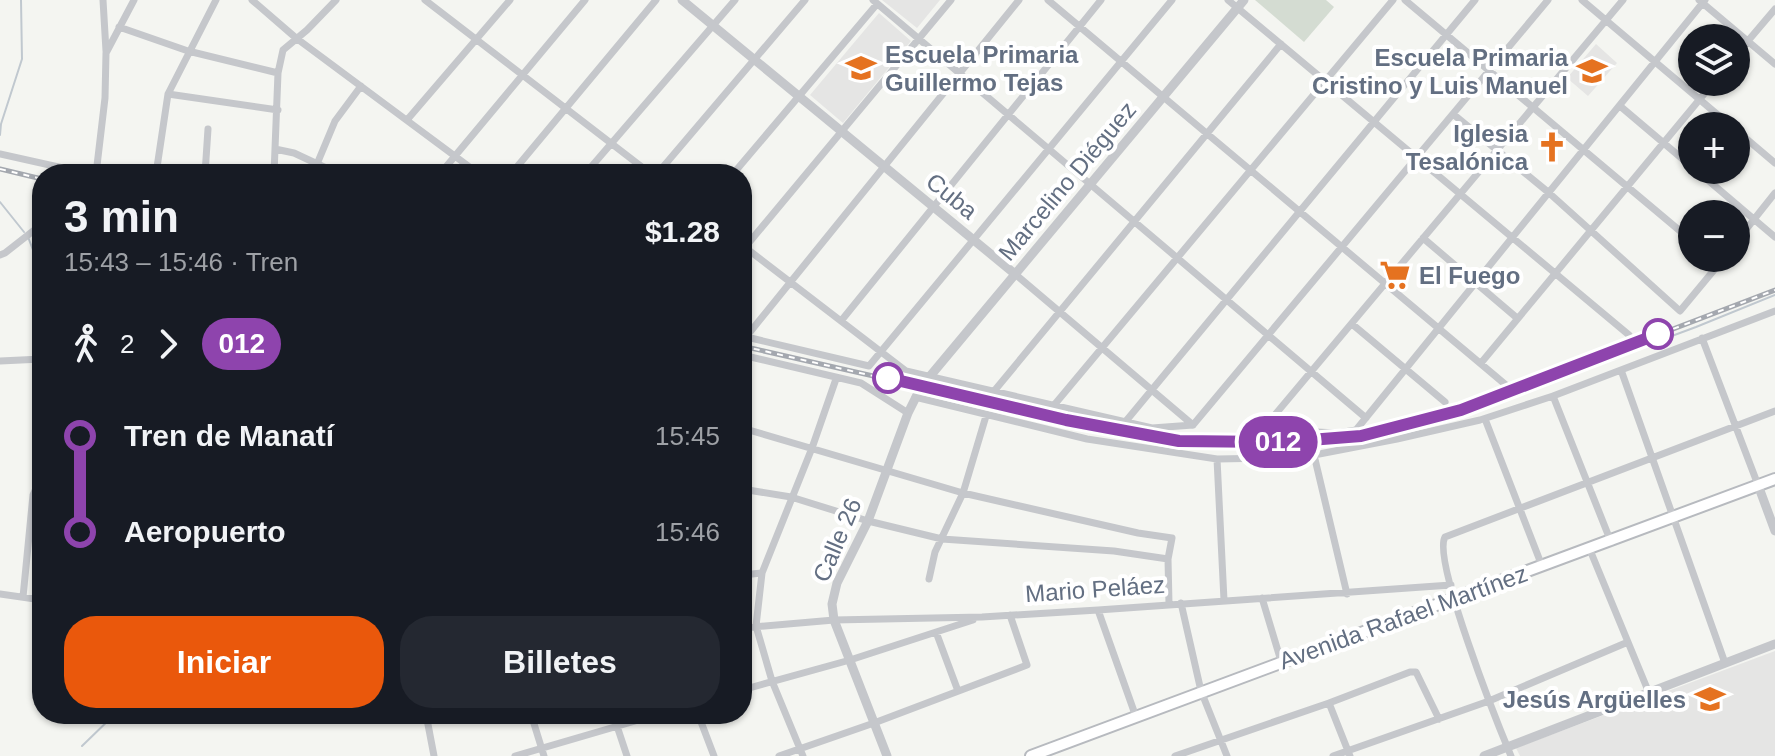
<!DOCTYPE html>
<html lang="es">
<meta charset="utf-8">
<style>
:root{--surface:#171b24;--page:#242831;--text:#f1f3f6;--muted:#9ea1a6;--accent:#ea580c}
body{margin:0;font-family:Helvetica,sans-serif;background:var(--page);color:var(--text);height:100vh;display:flex;flex-direction:column;font-size:30px;white-space:nowrap}
*{box-sizing:border-box;margin:0}
p{font-size:26px;color:var(--muted)}
.icon{flex:none;width:44px;height:44px;fill:none;stroke:currentColor;stroke-width:2;stroke-linecap:round;stroke-linejoin:round}
.map{position:relative;flex:1;overflow:hidden}
.sheet{position:absolute;left:32px;top:164px;width:720px;height:560px;display:flex;flex-direction:column;background:var(--surface);border-radius:32px;box-shadow:0 2px 6px #0004}
.sheet>*{flex:none}
.badge{padding:0 16px;border-radius:26px;font-size:28px;line-height:52px}
.controls{position:absolute;left:1678px;top:24px;display:grid;gap:16px}
.controls a{display:grid;place-items:center;width:72px;height:72px;border-radius:50%;background:var(--surface);box-shadow:0 2px 6px #0004;font-size:40px}
.map>.badge{position:absolute;translate:-50% -50%;box-shadow:0 0 0 4px #fff}
.legs{display:flex;align-items:center;gap:12px;height:88px;padding:0 32px;font-size:26px}
.legs p{margin-inline-start:auto}
.head{display:flex;align-items:center;justify-content:space-between;height:136px;padding:0 32px}
h1{font-size:44px;font-weight:800;line-height:60px}
.button{display:flex;gap:16px;margin-top:auto;padding:16px 32px}
.button a{flex:1;height:92px;border-radius:32px;background:var(--accent);color:#fff;font-size:32px;font-weight:800;line-height:92px;text-align:center}
.button a+a{background:var(--page);color:var(--text)}
ul{padding:0 32px;list-style:none}
li{display:flex;align-items:center;gap:28px;height:96px;font-size:30px}
li i{display:grid;place-items:center;width:12px;height:100%;margin:0 10px;background:currentColor}
li i::after{content:'';width:20px;height:20px;margin:-10px;border:6px solid;border-radius:50%;background:var(--surface)}
li p{margin-inline-start:auto}
li:first-child i{background:linear-gradient(#0000 50%,currentColor 0)}
li:last-child i{background:linear-gradient(currentColor 50%,#0000 0)}
.map>svg:first-child{display:block}
.built{fill:#e5e5e4}
.green{fill:#d4dcd2}
.lines{fill:none;stroke-linecap:round;stroke-linejoin:round}
.stream{stroke:#c0c8cf;stroke-width:2}
.secondary-casing{stroke:#b7babf;stroke-width:14}
.minor{stroke:#c5c7cb;stroke-width:7}
.tertiary{stroke:#c5c7cb;stroke-width:9}
.secondary{stroke:#fff;stroke-width:10}
.rail-casing{stroke:#a4a8af;stroke-width:5}
.rail{stroke:#fff;stroke-width:2;stroke-dasharray:6;stroke-linecap:butt}
.line-1-casing{stroke:#fff;stroke-width:18}
.line-1{stroke:#8e44ad;stroke-width:12}
.stop-1-dot{fill:#fff;stroke:#8e44ad;stroke-width:4}
.labels{text-anchor:middle;dominant-baseline:central;stroke-width:8;stroke-linejoin:round;paint-order:stroke}
.poi-label{font-size:24px;font-weight:bold;fill:#636f82;stroke:#fff;text-anchor:end}
.street-label{font-size:24px;fill:#636f82;stroke:#fff}
</style>
<div class="map">
<svg width="1775" height="756" viewBox="0 0 1775 756">
<rect width="100%" height="100%" fill="#f4f5f1"/>
<path class="built" d="M882 0H940L917 28Z
M879 13 911 41 843 123 810 95Z
M1596 44 1617 63 1588 96 1567 78Z
M1775 651V756H1520L1516 748Z"/>
<path class="green" d="M1255 0H1326L1334 7 1304 42Z"/>
<g class="lines">
<path class="stream" d="M0 135 1 124 22 59 21 0
M0 202 24 232
M28 237 42 273
M1489 404 1696 327 1775 295
M82 746 115 714"/>
<g class="secondary-casing">
<path id="secondary" d="M1031 756C1279 662 1527 572 1775 479"/>
</g>
<path class="minor" d="M103 0 106 51
M252 0 296 38 479 174
M425 0 651 174
M873 0 1366 418
M1048 0 1506 385
M1228 0 1629 335
M1405 0 1692 241
M1582 0 1731 126
M1623 0 1268 423 1273 430 1338 433 1356 430 1705 0
M1699 0 1775 64
M119 27 188 51 278 73
M1736 55 1775 9
M168 94 278 110
M1620 106 1692 167
M1453 114 1548 192 1680 311 1724 258
M407 120 510 0
M1736 130 1775 163
M275 149 294 153 339 174
M0 154 90 174
M317 164 335 121 361 86
M1696 170 1775 237
M96 174 105 98 106 53 134 0
M156 174 168 94 216 0
M205 174 208 129
M274 174 278 73 283 50 307 30 336 0
M440 174 585 0
M511 174 656 0
M585 174 735 0
M657 174 805 0
M733 174 877 4
M1423 238 1517 318
M1736 242 1775 193
M742 245 906 371 1152 428 1193 425
M742 251 951 0
M0 255 5 253 42 224
M1015 274 1193 425
M841 321 1101 0
M1352 324 1445 402
M742 336 869 366 1172 0
M746 337 1019 0
M1702 338 1758 485
M742 355 861 383 908 413
M0 361 42 359
M1481 363 1714 82
M1621 370 1725 663
M995 390 1281 44
M1553 396 1611 542
M915 397 1087 439 1217 459 1278 458 1314 455 1397 439 1480 420 1553 396 1775 311
M1055 404 1393 0
M1485 419 1542 566
M1126 421 1475 0
M1193 425 1548 0
M742 428 963 493 1138 533 1172 538 1168 559 1169 604
M1314 455 1347 594
M1217 459 1224 600
M742 489 791 497 868 521 942 539 1114 551 1168 559
M1590 550 1649 693
M742 575 762 573
M929 579 935 552 963 493 986 416
M0 594 42 600
M23 597 33 495 41 478
M1262 598 1281 661
M1181 603 1201 691 1227 756
M1098 610 1136 717
M742 628 834 620 982 617 1098 610 1451 585
M936 632 958 691
M742 690 850 660 973 620
M1329 703 1350 756
M426 714 434 756
M531 714 544 756
M613 714 627 756
M698 714 714 756
M515 756 659 714
M779 756 874 723 1027 665 1010 615
M803 756 772 681 756 626 762 573 812 448 836 379
M1175 756 1329 703 1410 672H1416L1439 719
M1333 756 1489 701 1628 642
M1511 756C1498 725 1432 559 1445 537L1775 411"/>
<path class="tertiary" d="M682 0 1015 274
M1758 485 1775 531
M887 756 834 620 832 604 837 583 868 521 908 413 921 387 1244 0
M1484 756 1775 644"/>
<use href="#secondary" class="secondary"/>
<g class="rail-casing">
<path id="rail" d="M0 169 42 179
M742 346 1066 420 1179 441 1284 442 1361 436 1461 410 1775 290"/>
</g>
<use href="#rail" class="rail"/>
</g>
<g class="lines">
<g class="line-1-casing">
<path id="line-1" d="M888 378 1066 420 1179 441 1284 442 1361 436 1461 410 1658 334"/>
</g>
<use href="#line-1" class="line-1"/>
</g>
<defs>
<g id="school-bare" transform="scale(2.4)"><path d="M0-5L7-2L0 1L-7-2ZM-4 1L0 2.5L4 1V4Q0 6-4 4Z" fill="#e57220" stroke="#fff" stroke-width="2.5" paint-order="stroke"/></g>
<g id="church-bare" transform="scale(2.4)"><path d="M-1.2-6h2.4v3.5h3.3v2.4h-3.3V6h-2.4V-.1h-3.3v-2.4h3.3Z" fill="#e57220" stroke="#fff" stroke-width="2.5" paint-order="stroke"/></g>
<g id="supermarket-bare" transform="scale(2.4)"><path d="M-6-5.5h2.5l.6 2H6L4.5 2H-2.5L-4.4-4H-6ZM-1.5 3.2a1.3 1.3 0 1 0 .1 0ZM3 3.2a1.3 1.3 0 1 0 .1 0Z" fill="#e57220" stroke="#fff" stroke-width="2.5" paint-order="stroke"/></g>
</defs>
<g fill-rule="evenodd">
<use href="#school-bare" x="861" y="68"/>
<use href="#school-bare" x="1592" y="71"/>
<use href="#church-bare" x="1552" y="147"/>
<use href="#supermarket-bare" x="1395" y="275"/>
<use href="#school-bare" x="1710" y="699"/>
</g>
<g class="stop-1-dot">
<circle cx="1658" cy="334" r="14"/>
<circle cx="888" cy="378" r="14"/>
</g>
<g class="labels">
<g class="poi-label">
<text x="885" y="54" text-anchor="start">Escuela Primaria<tspan x="885" dy="28">Guillermo Tejas</tspan></text>
<text x="1568" y="57">Escuela Primaria<tspan x="1568" dy="28">Cristino y Luis Manuel</tspan></text>
<text x="1528" y="133">Iglesia<tspan x="1528" dy="28">Tesalónica</tspan></text>
<text x="1419" y="275" text-anchor="start">El Fuego</text>
<text x="1686" y="699">Jesús Argüelles</text>
</g>
<g class="street-label">
<text transform="translate(1067 181) rotate(-50)">Marcelino Diéguez</text>
<text transform="translate(952 196) rotate(39)">Cuba</text>
<text transform="translate(837 540) rotate(-67)">Calle 26</text>
<text transform="translate(1095 589) rotate(-4)">Mario Peláez</text>
<text transform="translate(1403 617) rotate(-20)">Avenida Rafael Martínez</text>
</g>
</g>
</svg>
<div class="controls">
<a><svg class="icon" aria-label="layers" viewBox="0 0 24 24"><path d="M12 4l9 5-9 5-9-5zM3 14l9 5 9-5"/></svg></a>
<a>+</a>
<a>−</a>
</div>
<b class="badge" style="left:1278px;top:442px;background:#8e44ad;color:#fff">012</b>
<section class="sheet">
<div class="head"><div><h1>3 min</h1><p>15:43 – 15:46 · Tren</p></div><b>$1.28</b></div>
<div class="legs"><svg class="icon" aria-label="walk" viewBox="0 0 24 24"><circle cx="13" cy="4" r="2"/><path d="M13 8l-2 6 4 7M11 14l-3 7M7 12l3-4h3l4 4"/></svg>2<svg class="icon" aria-label="forward" viewBox="0 0 24 24"><path d="M9 5l7 7-7 7"/></svg><b class="badge" style="background:#8e44ad;color:#fff">012</b></div>
<ul>
<li><i style="color:#8e44ad"></i><b>Tren de Manatí</b><p>15:45</p></li>
<li><i style="color:#8e44ad"></i><b>Aeropuerto</b><p>15:46</p></li>
</ul>
<div class="button"><a>Iniciar</a><a>Billetes</a></div>
</section>
</div>
